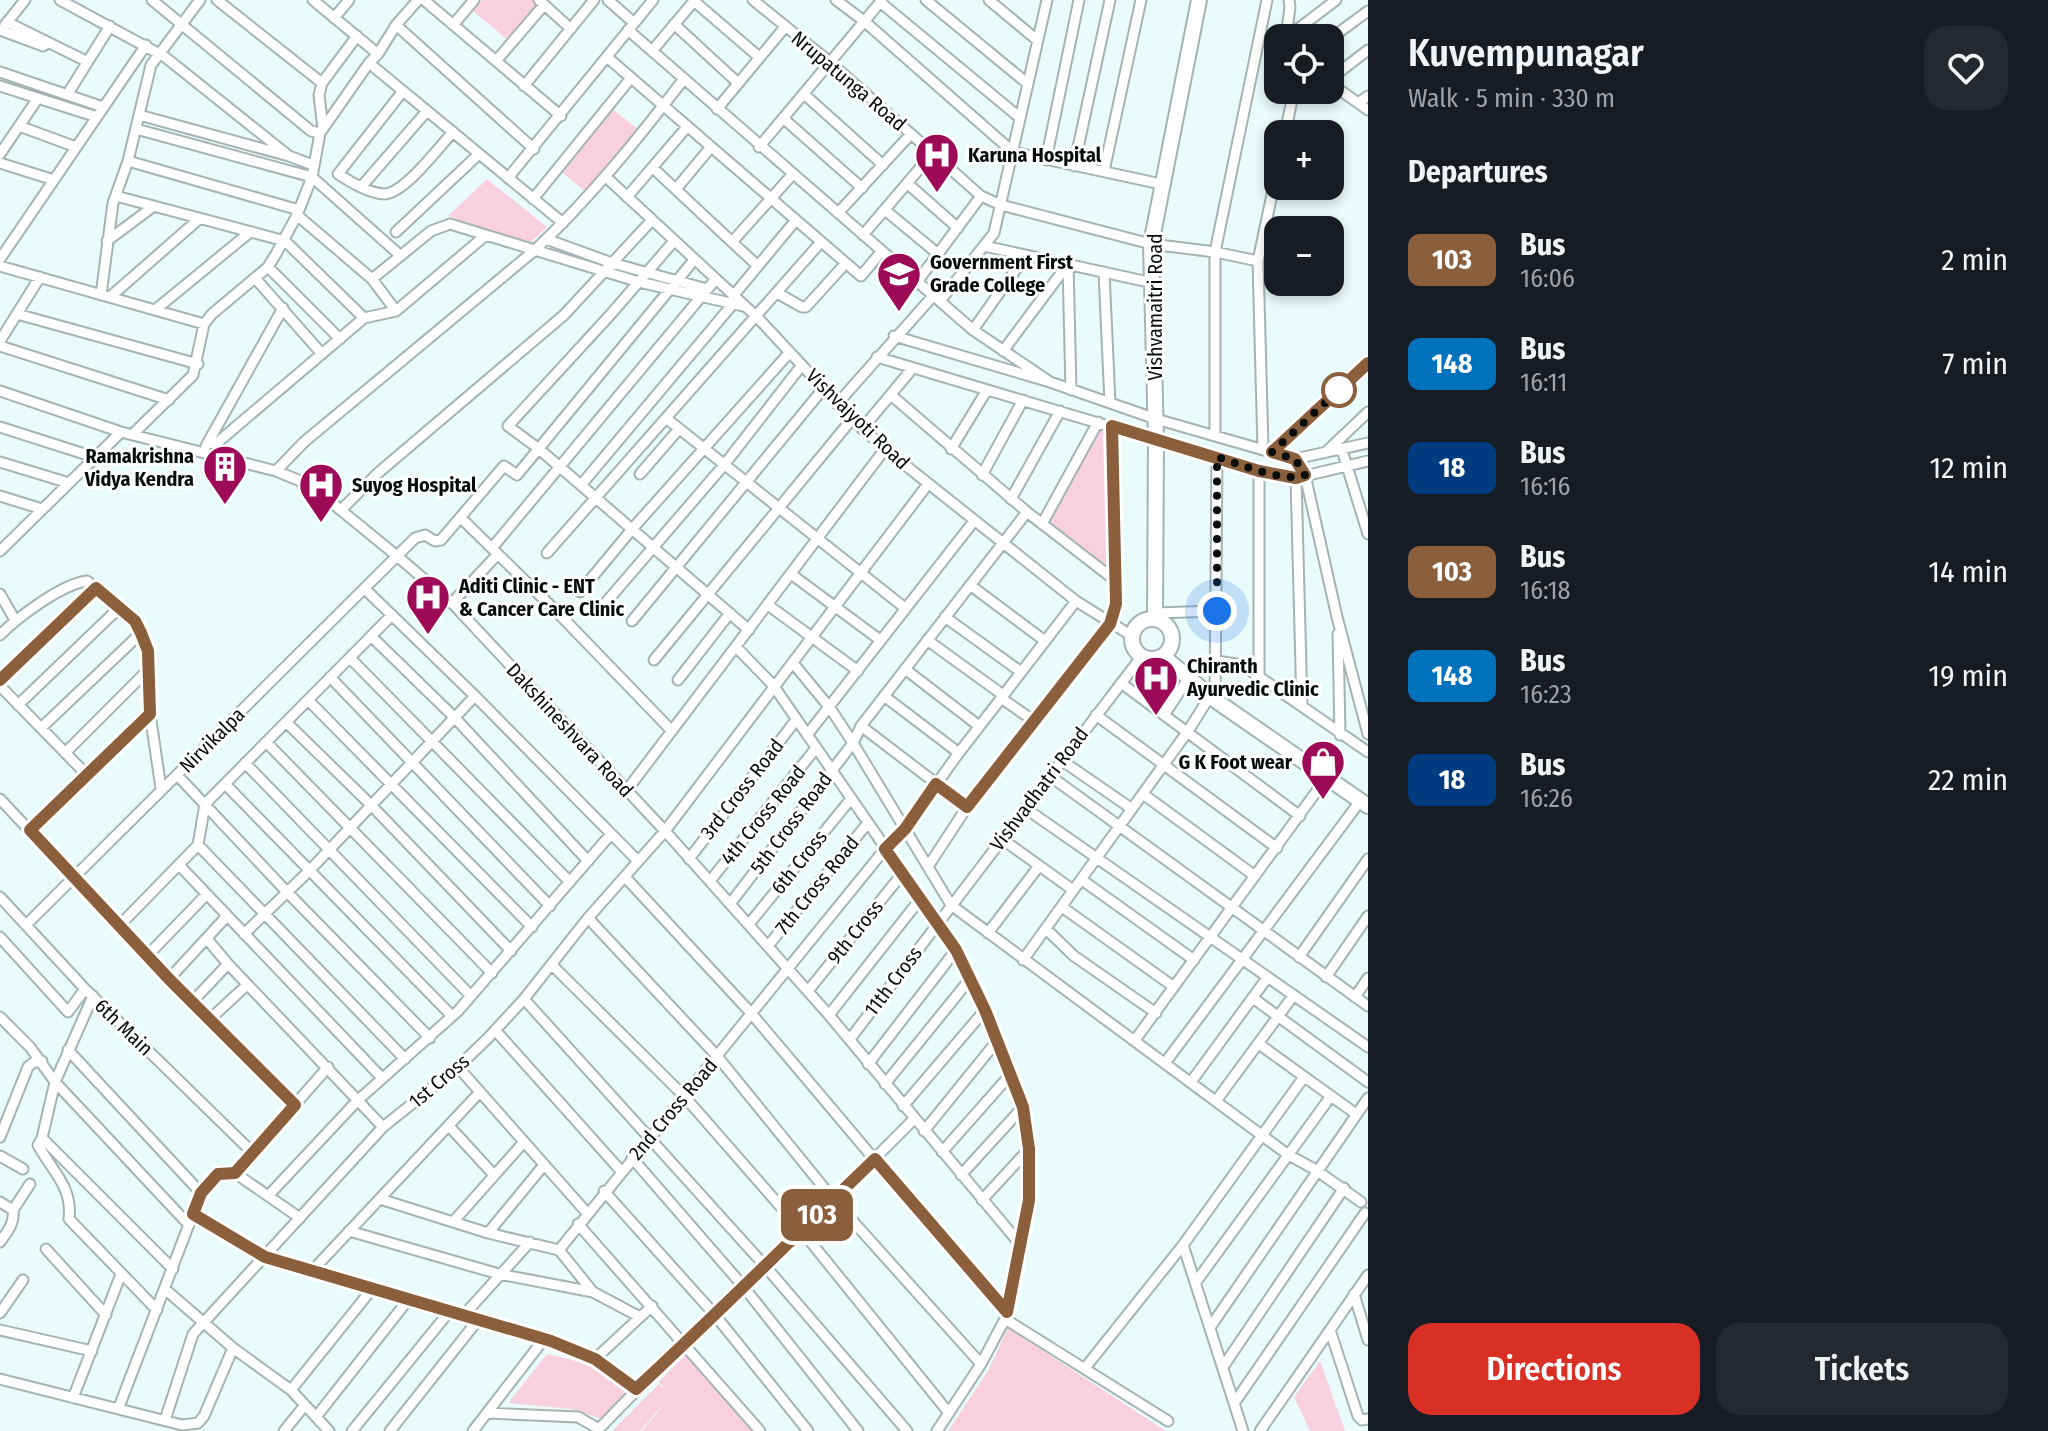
<!DOCTYPE html>
<meta charset="utf-8">
<style>
:root{--surface:#171b24;--page:#242831;--text:#f1f3f6;--muted:#9ea1a6;--accent:#d93025}
body{margin:0;font-family:"Fira Sans Condensed",sans-serif;background:var(--page);color:var(--text);height:100vh;display:flex;flex-direction:column;font-size:30px;white-space:nowrap}
*{box-sizing:border-box;margin:0}
p{font-size:26px;color:var(--muted)}
.icon{flex:none;width:44px;height:44px;fill:none;stroke:currentColor;stroke-width:2;stroke-linecap:round;stroke-linejoin:round}
.map{position:relative;flex:1;overflow:hidden}
.sheet{display:flex;flex-direction:column;background:var(--surface);width:680px}
.sheet>*{flex:none}
.badge{padding:0 16px;border-radius:12px;font-size:28px;line-height:52px}
.tools{position:absolute;left:1264px;top:24px;display:grid;gap:16px}
.tools a{display:grid;place-items:center;width:80px;height:80px;border-radius:16px;background:var(--surface);box-shadow:0 4px 12px #0003;font-size:40px}
.you{position:absolute;width:40px;height:40px;margin:-20px;border:6px solid #fff;border-radius:50%;background:#1a73e8;box-shadow:0 0 0 12px #1a73e833}
.map>.badge{position:absolute;translate:-50% -50%;box-shadow:0 0 0 4px #fff}
h2{padding:0 40px;font-size:30px;line-height:72px}
.round{display:grid;place-items:center;flex:none;width:84px;height:84px;border-radius:24px;background:var(--page)}
.overview{display:flex;align-items:center;justify-content:space-between;height:136px;padding:0 40px}
h1{font-size:38px;font-weight:600;line-height:60px}
.button{display:flex;gap:16px;margin-top:auto;padding:16px 40px}
.button a{flex:1;height:92px;border-radius:24px;background:var(--accent);color:#fff;font-size:32px;font-weight:600;line-height:92px;text-align:center}
.button a+a{background:var(--page);color:var(--text)}
ul{padding:0;list-style:none}
li{display:flex;align-items:center;gap:24px;height:104px;padding:0 40px}
li div{flex:1}
li b{display:block;font-size:30px}
li em{font-style:normal}
li .badge{min-width:88px;font-weight:700;text-align:center}
main{display:flex;flex:1;min-height:0}
.map>svg:first-child{display:block}
.green{fill:#f9d1de}
.lines{fill:none;stroke-linecap:round;stroke-linejoin:round}
.street-casing{stroke:#a4b4b5;stroke-width:13}
.secondary-casing{stroke:#a4b4b5;stroke-width:18}
.street{stroke:#fff;stroke-width:9}
.secondary{stroke:#fff;stroke-width:14}
.line-casing{stroke:#fff;stroke-width:18}
.line{stroke:#8b5e3c;stroke-width:12}
.walk{stroke:#070d0d;stroke-width:8;stroke-dasharray:0 14.4}
.stop-dot{fill:#fff;stroke:#8b5e3c;stroke-width:4}
.labels{text-anchor:middle;dominant-baseline:central;stroke-width:6;stroke-linejoin:round;paint-order:stroke}
.street-label{font-size:20px;fill:#070d0d;stroke:#fff}
.poi-label{font-size:20px;font-weight:bold;fill:#070d0d;stroke:#fff;text-anchor:start}
</style>
<main>
<div class="map">
<svg width="1368" height="1431" viewBox="0 0 1368 1431">
<rect width="100%" height="100%" fill="#eafbfb"/>
<path class="green" d="M482 0H536L540 3 509 41 473 11Z
M611 108 638 129 586 192 560 171Z
M487 179 547 227 528 245 448 216Z
M1097 430 1104 431 1110 573 1048 522Z
M1008 1328 1166 1431H948L988 1371Z
M689 1351 756 1431H642L671 1396 640 1431H612L659 1384 666 1390 659 1382Z
M547 1354 597 1366 628 1390 602 1419 571 1409 508 1403Z
M1320 1361 1345 1431H1310L1294 1397Z"/>
<g class="lines">
<g class="street-casing">
<path id="street" d="M60 0 165 57 289 156
M152 0 311 131 320 133
M217 0 322 83
M313 0 378 54 369 63 563 223
M424 0 561 116
M539 0 571 29
M608 0 633 22
M753 0 831 63 981 196 1001 205 1151 244 1215 252 1258 261
M836 0 864 21 1013 152 1161 184
M926 0 1028 84
M989 0 1037 40
M880 2 1019 117
M334 18 349 0
M7 22 86 61
M674 24 738 83
M5 25 25 0
M396 25 534 149
M453 25 474 0
M0 30 43 46 48 43
M628 30 973 330 1050 382
M1286 38 1336 0
M1286 38 1290 7 1289 0
M1330 39 1368 11
M652 51 694 1 759 57
M378 54 396 25 418 0
M607 57 861 276 882 251
M496 61 544 5
M0 72 103 107
M1330 79 1368 50
M1330 83 1368 110
M0 86 97 117
M524 86 594 0
M403 91 338 174C351 182 368 193 384 194 404 194 439 147 453 132
M804 94 883 165
M67 95 110 26
M1358 103 1368 96
M717 109 785 27
M139 115 289 156 313 165
M783 118 862 188
M19 126 76 147
M136 129 312 177 401 256
M323 129 319 95 322 83 357 36
M1285 134 1294 90
M759 147 882 0
M0 154 38 98
M1046 160 1079 0
M128 161 299 210
M0 163 54 180
M1074 166 1110 0
M653 168 732 242
M1104 171 1141 0
M606 177 757 317 852 419 885 449 1076 601 1132 636
M508 178 653 0
M908 184 958 228
M361 187 427 111
M676 189 711 147
M116 196 285 241 364 318
M627 197 687 127
M533 199 631 78
M885 210 938 254
M838 213 911 134
M297 215 372 279 396 311
M396 232 479 154
M863 235 932 154
M546 239 612 263 707 289
M107 241 154 206
M674 241 611 314 508 426 539 449 749 630
M984 246 1153 283
M0 259 146 45
M1068 264 1071 390
M0 266 204 324
M758 266 732 242 792 175
M268 267 340 339
M1104 272 1110 403
M255 278 322 354
M372 279 431 231 450 224 639 282 743 306
M917 282 981 196
M777 293 802 307H806L846 263
M101 295 113 203 128 161 151 65 200 0
M733 296 796 220
M110 297 199 219
M940 301 994 233 1047 0
M155 310 249 233
M17 314 198 364
M973 330 1026 255
M894 336 1050 382 1156 419 1295 459 1368 443
M0 341 40 277
M0 346 169 400
M1003 351 1068 264
M877 357 1259 471 1296 478 1368 461
M0 391 121 432 276 471 310 485 397 556 452 603 665 831 829 1015 1020 1244
M891 395 1027 512 1116 581
M837 404 933 296
M667 419 905 608
M0 427 94 457
M862 429 912 369
M132 435 193 375 204 324 212 314 268 267 276 254 297 215 312 177 320 133 369 63
M1215 436V252L1267 0
M208 444 218 442 364 318 396 311 486 235
M206 446 283 308
M951 449 987 390
M1263 449 1258 261 1278 166
M1342 450 1368 534
M1272 452 1368 363
M1326 452 1368 412
M1295 459 1305 475 1337 617 1368 734
M0 462 69 483
M276 471 304 442 535 250C590 198 637 140 683 80
M1259 471V677
M640 474 679 429
M982 475 1023 400
M1296 478 1302 706
M581 485 732 305
M0 496 42 509
M1011 499 1060 411
M341 510 378 473 564 315 652 220
M461 518 559 614 672 731
M1042 524 1098 422
M492 548 715 280
M0 551 121 432
M547 553 821 242
M791 574 880 640
M970 585 1045 641
M365 589 475 696 638 861
M580 592 633 528 790 352
M0 594 15 620
M452 603 498 554
M768 605 858 671
M602 607 724 465 802 365
M1155 613 1217 611
M945 617 1021 672
M632 621 823 389
M1338 634 1340 735
M0 635C18 617 62 584 87 581L135 621 148 651 150 714 161 788
M371 636 455 718 588 861
M927 640 1003 695
M736 647 773 685 956 950 985 1010 1023 1107 1029 1149V1200L1005 1319 981 1364 937 1431
M350 658 570 882
M654 660 852 419
M1217 661 1242 665 1368 752
M793 663 830 708 853 743 951 905 1287 1154 1316 1170 1361 1202
M905 669 979 726
M330 677 550 906
M0 680 96 588
M678 680 730 613
M1121 683 1300 816
M0 686 87 775
M884 696 959 753
M1001 698 1034 721
M308 700 532 927
M1215 700 1217 457
M18 705 119 608
M1096 715 1277 848
M1164 715 1188 679
M286 722 371 805 511 951
M861 726 967 807
M41 728 141 633
M807 735 974 521
M266 742 492 973
M65 753 147 671
M1061 760 1132 809
M245 763 471 996
M177 775 286 891 430 1038
M1050 776 1368 1006
M225 784 452 1016
M627 790 885 449
M1143 794 1255 876
M0 799 169 979 295 1105
M1025 808 1368 1047
M30 830 150 714
M1002 839 1073 890
M198 845 405 1059
M689 859 796 720
M179 865 382 1078
M929 865 967 807 1110 624 1115 615 1112 426
M625 877 751 1013 939 1236 1007 1312
M1082 880 1194 960
M710 881 816 748
M0 897 85 989 252 1152
M730 904 853 743 861 726 1027 512
M1062 907 1174 987
M588 918 717 1056 833 1199 981 1364
M27 924 415 538 425 535 435 541 441 540 504 466 517 475 694 260
M749 924 850 800
M120 925 198 845 205 804 392 615
M1046 929 1074 956 1156 1013
M988 933 1039 866
M244 934 310 870 475 696
M0 937 68 1012 85 989
M207 939 228 964 383 1127
M768 946 867 824
M147 956 206 895
M1299 957 1368 859
M1023 960 1188 731 1210 696
M552 965 684 1096 801 1230 949 1413
M1326 977 1368 916
M169 979 227 916
M808 991 902 874
M93 996 55 1082 42 1138 173 1269
M1355 997 1368 978
M1253 998 1368 1082
M524 999 765 1266 907 1431
M192 1002 228 964
M829 1015 921 898
M0 1017 30 1047 55 1082 189 1225
M209 1020 247 985
M495 1030 621 1171
M850 1039 1142 656
M1135 1040 1327 777
M1259 1044 1356 1114
M68 1050 201 1193
M1165 1063 1361 800
M868 1064 956 950
M458 1067 587 1213
M1191 1082 1267 978
M885 1084 970 979
M1216 1101 1293 996
M903 1106 985 1010
M449 1126 494 1175
M924 1131 997 1041
M0 1137 28 1067 34 1062 42 1061
M42 1138 38 1145C52 1171 73 1187 69 1219L157 1310
M942 1152 1010 1075
M0 1156 23 1169
M632 1158 743 1286 858 1431
M235 1173 328 1067
M961 1175 1023 1107
M604 1191 715 1315 808 1431
M268 1196 357 1101 458 1011 611 834
M380 1199 488 1233 559 1250 593 1292
M982 1200 1029 1149
M0 1202 13 1210C15 1223 7 1232 0 1242
M13 1210 30 1184
M193 1214 265 1257 551 1341 595 1359 636 1389
M453 1222 524 1142
M578 1224 760 1431
M349 1231 499 1274 593 1292 640 1317
M488 1233 544 1165
M1183 1245 1243 1431
M46 1249 106 1315
M559 1250 885 849 905 829 955 758 1076 601
M311 1272 480 1092
M1196 1282 1331 1096
M166 1290 233 1348 291 1390 329 1431
M1354 1294 1368 1340
M0 1313 23 1280
M463 1316 530 1242
M1005 1319 1168 1421
M1211 1326 1368 1098
M0 1330 92 1351
M1330 1330 1358 1416 1362 1420 1368 1419
M595 1359 652 1306
M1223 1367 1344 1188
M1085 1368 1183 1245 1304 1077
M0 1379 182 1425 198 1423 204 1416 233 1348
M291 1390 372 1289
M73 1398 121 1274
M1235 1402 1365 1213
M119 1407 201 1193C211 1182 218 1170 235 1173L300 1218
M487 1413 578 1417 599 1429
M316 1417 408 1300
M165 1420 193 1334 383 1127 458 1067 488 1038 524 999 588 918 665 831 928 484
M284 1431 305 1405
M352 1431 449 1312
M390 1431 478 1320
M473 1431 544 1339
M597 1431C699 1324 810 1225 914 1119
M1260 1431 1368 1275"/>
</g>
<g class="secondary-casing">
<path id="secondary" d="M1132 639a20 20 0 1 1 40 0a20 20 0 1 1-40 0Z
M1155 619 1156 439 1151 244 1199 0
M1163 656 1215 700 1368 806"/>
</g>
<use href="#street" class="street"/>
<use href="#secondary" class="secondary"/>
</g>
<g class="lines">
<g class="line-casing">
<path id="line" d="M0 680 96 588 135 621 141 633 148 651 150 714 30 830 169 979 295 1105 235 1173 218 1174 201 1193 193 1214 265 1257 551 1341 595 1359 636 1389C717 1314 795 1236 875 1159L1007 1312 1029 1200V1149L1023 1107 985 1010 956 950 885 849 905 829 936 784 967 807 1110 624 1116 604 1112 426 1259 471 1296 478 1305 475 1295 459 1272 452 1368 363"/>
</g>
<use href="#line" class="line"/>
<path class="walk" d="M1217 611V457C1241 464 1282 483 1305 475L1295 459 1272 452 1339 390"/>
</g>
<defs>
<g id="hospital-pin" transform="scale(2.3)"><path d="M0 17L-7.5 6A9.5 9.5 0 1 1 7.5 6Z" fill="#9c0a58" stroke="#fff"/><path d="M-5-5h3v3.5h4V-5h3V5h-3V1.5h-4V5h-3Z" fill="#fff"/></g>
<g id="university-pin" transform="scale(2.3)"><path d="M0 17L-7.5 6A9.5 9.5 0 1 1 7.5 6Z" fill="#9c0a58" stroke="#fff"/><path d="M0-5L7-2L0 1L-7-2ZM-4 1L0 2.5L4 1V4Q0 6-4 4Z" fill="#fff"/></g>
<g id="building-pin" transform="scale(2.3)"><path d="M0 17L-7.5 6A9.5 9.5 0 1 1 7.5 6Z" fill="#9c0a58" stroke="#fff"/><path d="M-4-6H4V6H1V3H-1V6H-4ZM-2.5-4.3h1.7v1.8h-1.7ZM.8-4.3h1.7v1.8H.8ZM-2.5-1h1.7V.8h-1.7ZM.8-1h1.7V.8H.8Z" fill="#fff"/></g>
<g id="shop-pin" transform="scale(2.3)"><path d="M0 17L-7.5 6A9.5 9.5 0 1 1 7.5 6Z" fill="#9c0a58" stroke="#fff"/><path d="M-5-2.5h2.3a2.7 3.5 0 0 1 5.4 0H5L5.5 6h-11ZM-1.5-2.5h3a1.5 2.3 0 0 0-3 0Z" fill="#fff"/></g>
</defs>
<g fill-rule="evenodd">
<use href="#hospital-pin" x="937" y="155"/>
<use href="#university-pin" x="899" y="274"/>
<use href="#building-pin" x="225" y="467"/>
<use href="#hospital-pin" x="321" y="485"/>
<use href="#hospital-pin" x="428" y="597"/>
<use href="#hospital-pin" x="1156" y="678"/>
<use href="#shop-pin" x="1323" y="762"/>
</g>
<circle class="stop-dot" cx="1339" cy="390" r="16"/>
<g class="labels">
<g class="street-label">
<text transform="translate(849 81) rotate(40)">Nrupatunga Road</text>
<text transform="translate(1155 307) rotate(-90)">Vishvamaitri Road</text>
<text transform="translate(858 419) rotate(44)">Vishvajyoti Road</text>
<text transform="translate(570 730) rotate(47)">Dakshineshvara Road</text>
<text transform="translate(212 740) rotate(-45)">Nirvikalpa</text>
<text transform="translate(742 789) rotate(-52)">3rd Cross Road</text>
<text transform="translate(1039 789) rotate(-53)">Vishvadhatri Road</text>
<text transform="translate(763 815) rotate(-51)">4th Cross Road</text>
<text transform="translate(791 823) rotate(-53)">5th Cross Road</text>
<text transform="translate(799 862) rotate(-51)">6th Cross</text>
<text transform="translate(817 885) rotate(-51)">7th Cross Road</text>
<text transform="translate(855 932) rotate(-51)">9th Cross</text>
<text transform="translate(893 981) rotate(-53)">11th Cross</text>
<text transform="translate(124 1027) rotate(44)">6th Main</text>
<text transform="translate(439 1081) rotate(-40)">1st Cross</text>
<text transform="translate(673 1109) rotate(-50)">2nd Cross Road</text>
</g>
<g class="poi-label">
<text x="968" y="155">Karuna Hospital</text>
<text x="930" y="262">Government First<tspan x="930" dy="23">Grade College</tspan></text>
<text x="194" y="456" text-anchor="end">Ramakrishna<tspan x="194" dy="23">Vidya Kendra</tspan></text>
<text x="352" y="485">Suyog Hospital</text>
<text x="459" y="586">Aditi Clinic - ENT<tspan x="459" dy="23">&amp; Cancer Care Clinic</tspan></text>
<text x="1187" y="666">Chiranth<tspan x="1187" dy="23">Ayurvedic Clinic</tspan></text>
<text x="1292" y="762" text-anchor="end">G K Foot wear</text>
</g>
</g>
</svg>
<div class="tools">
<a><svg class="icon" aria-label="locate" viewBox="0 0 24 24"><circle cx="12" cy="12" r="6"/><path d="M12 2v4M12 18v4M2 12h4M18 12h4"/></svg></a>
<a>+</a>
<a>−</a>
</div>
<div class="you" style="left:1217px;top:611px"></div>
<b class="badge" style="left:817px;top:1215px;background:#8b5e3c;color:#fff">103</b>
</div>
<section class="sheet">
<div class="overview"><div><h1>Kuvempunagar</h1><p>Walk · 5 min · 330 m</p></div><a class="round"><svg class="icon" aria-label="heart" viewBox="0 0 24 24"><path d="M12 20l-8-8c-3-5 5-10 8-4 3-6 11-1 8 4z"/></svg></a></div>
<h2>Departures</h2>
<ul>
<li><span class="badge" style="background:#8b5e3c;color:#fff">103</span><div><b>Bus</b><p>16:06</p></div><em>2 min</em></li>
<li><span class="badge" style="background:#0072bc;color:#fff">148</span><div><b>Bus</b><p>16:11</p></div><em>7 min</em></li>
<li><span class="badge" style="background:#003b80;color:#fff">18</span><div><b>Bus</b><p>16:16</p></div><em>12 min</em></li>
<li><span class="badge" style="background:#8b5e3c;color:#fff">103</span><div><b>Bus</b><p>16:18</p></div><em>14 min</em></li>
<li><span class="badge" style="background:#0072bc;color:#fff">148</span><div><b>Bus</b><p>16:23</p></div><em>19 min</em></li>
<li><span class="badge" style="background:#003b80;color:#fff">18</span><div><b>Bus</b><p>16:26</p></div><em>22 min</em></li>
</ul>
<div class="button"><a>Directions</a><a>Tickets</a></div>
</section>
</main>
